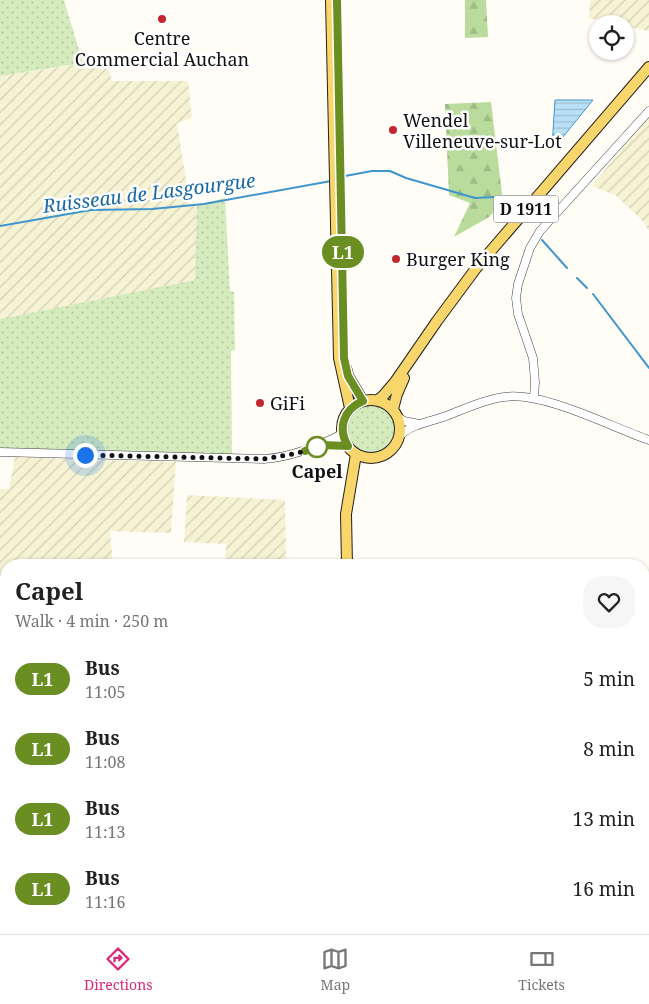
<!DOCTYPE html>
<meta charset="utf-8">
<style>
:root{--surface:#fff;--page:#f6f6f6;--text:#222;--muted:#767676;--line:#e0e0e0;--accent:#db2777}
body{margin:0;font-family:"Noto Serif",serif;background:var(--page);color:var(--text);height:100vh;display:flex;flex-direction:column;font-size:19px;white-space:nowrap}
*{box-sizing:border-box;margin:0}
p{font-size:16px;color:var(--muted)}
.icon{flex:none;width:28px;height:28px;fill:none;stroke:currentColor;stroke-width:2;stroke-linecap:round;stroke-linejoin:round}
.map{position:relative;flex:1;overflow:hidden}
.sheet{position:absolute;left:0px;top:559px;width:650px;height:376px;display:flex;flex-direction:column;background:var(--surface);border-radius:20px 20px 0 0;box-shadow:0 1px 4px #0004}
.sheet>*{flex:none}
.badge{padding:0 10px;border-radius:16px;font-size:18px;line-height:32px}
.buttons{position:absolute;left:589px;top:15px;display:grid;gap:10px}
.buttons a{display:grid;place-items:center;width:45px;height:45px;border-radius:50%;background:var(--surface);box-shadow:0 1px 4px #0004;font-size:25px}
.you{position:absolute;width:25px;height:25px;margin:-12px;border:4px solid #fff;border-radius:50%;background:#1a73e8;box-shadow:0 0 0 8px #1a73e833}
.map>.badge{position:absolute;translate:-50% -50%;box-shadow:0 0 0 2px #fff}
.round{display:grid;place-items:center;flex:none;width:52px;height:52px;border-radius:20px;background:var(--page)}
.overview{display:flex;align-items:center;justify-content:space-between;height:85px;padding:0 15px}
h1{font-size:24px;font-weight:700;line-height:38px}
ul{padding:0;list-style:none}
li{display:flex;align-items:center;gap:15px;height:70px;padding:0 15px}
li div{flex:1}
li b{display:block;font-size:19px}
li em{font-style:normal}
li .badge{min-width:55px;font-weight:700;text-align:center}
.tabs{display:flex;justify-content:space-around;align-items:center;height:70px;border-top:1px solid var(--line);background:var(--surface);font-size:14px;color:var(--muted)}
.tabs a{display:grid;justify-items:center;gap:2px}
.tabs .active{color:var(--accent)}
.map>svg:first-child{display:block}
.farmland{fill:url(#farmland-furrows)}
.grass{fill:url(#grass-dots)}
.forest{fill:url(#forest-firs)}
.water{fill:url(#water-rules);stroke:#3f96cf}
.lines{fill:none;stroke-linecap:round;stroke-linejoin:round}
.stream{stroke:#3f96cf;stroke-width:2}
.minor-casing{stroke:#444;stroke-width:9}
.major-casing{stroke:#222;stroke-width:12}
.minor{stroke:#fff;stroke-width:8}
.major{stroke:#f9d66b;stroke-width:10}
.line-casing{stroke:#fff;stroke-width:11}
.line{stroke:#6b8e23;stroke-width:8}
.walk{stroke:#111;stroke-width:5;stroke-dasharray:0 9}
.poi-dot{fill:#c4262e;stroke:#fff;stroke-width:2}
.stop-dot{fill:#fff;stroke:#6b8e23;stroke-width:2.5}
.labels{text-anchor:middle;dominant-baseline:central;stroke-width:5;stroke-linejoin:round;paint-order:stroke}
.shield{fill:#fff;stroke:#585858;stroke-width:1}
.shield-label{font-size:16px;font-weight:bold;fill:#111}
.poi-label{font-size:18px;fill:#111;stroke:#fff;text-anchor:start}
.stop-label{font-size:18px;font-weight:bold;fill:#111;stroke:#fff}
.water-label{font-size:19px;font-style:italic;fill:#1768a6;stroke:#fff}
</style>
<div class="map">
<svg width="649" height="934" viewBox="0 0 649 934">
<defs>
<pattern id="farmland-furrows" width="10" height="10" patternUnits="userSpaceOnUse" patternTransform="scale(1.25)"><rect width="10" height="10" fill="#f6f3d4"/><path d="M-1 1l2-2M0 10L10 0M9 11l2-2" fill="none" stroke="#d2cfb5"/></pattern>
<pattern id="grass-dots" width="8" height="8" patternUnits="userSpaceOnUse" patternTransform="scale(1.25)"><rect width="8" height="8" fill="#d5ebbd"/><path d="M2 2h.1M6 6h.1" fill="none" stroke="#b6c8a1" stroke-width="1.8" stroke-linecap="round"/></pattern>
<pattern id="forest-firs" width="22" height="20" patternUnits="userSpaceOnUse" patternTransform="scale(1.25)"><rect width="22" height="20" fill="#b9dc9c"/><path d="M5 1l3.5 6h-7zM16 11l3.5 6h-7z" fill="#9ebc85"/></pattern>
<pattern id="water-rules" width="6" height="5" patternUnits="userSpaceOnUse" patternTransform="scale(1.25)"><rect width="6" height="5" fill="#b9e0f7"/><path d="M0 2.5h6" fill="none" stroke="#9ebfd3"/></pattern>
</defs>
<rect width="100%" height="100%" fill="#fffdf5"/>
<path class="farmland" d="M590 0H649V31L625 26V24H614L589 18Z
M106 60 112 81H188L192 118 177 123 190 205H197L196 280 0 319V76Z
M649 115V231L641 219 615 195 592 186Z
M15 457 176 462 171 533 110 531 113 565H6V918L0 919V489H9Z
M187 495 285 500 286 560 338 562V565H225L226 544 184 542Z
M649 810V934H556V929H644V811Z"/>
<path class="grass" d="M0 0H64L83 63 0 76Z
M225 198 230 291 234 292 235 350 231 351 232 456 0 452V319L195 280 197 205Z
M346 430a25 25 0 1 1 50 0a25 25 0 1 1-50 0Z"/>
<path class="forest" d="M465 0H486L488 37 465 38Z
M491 102 503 202 489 217 454 237 470 203 449 195 445 104Z"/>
<path class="water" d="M555 100H593L554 148H552Z"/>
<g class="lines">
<path class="stream" d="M345 176 372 171H390L406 178 475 198 515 196 518 199 519 207
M0 226 91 210 152 209 204 204 331 181
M542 240 567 268
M577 278 587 288
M593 294 649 368
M235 929 245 934
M176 934 197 929"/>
<g class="minor-casing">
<path id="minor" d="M534 398 535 382 533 358 518 314 516 298 518 284 530 248 540 231 649 111
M398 417 404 421 419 424
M399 437C410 424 430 422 446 416 465 409 485 399 504 397 543 391 611 427 649 440
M323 445 348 446
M0 452 264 459C292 457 317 447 342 434"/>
</g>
<g class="major-casing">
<path id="major" d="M331 0 339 358 350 408
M346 368 348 376 363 401
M378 400 383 396 395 382 437 321 477 267 649 67
M342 429a29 29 0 1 1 58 0a29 29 0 1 1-58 0Z
M393 409 397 394 404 378
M347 565 346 514 356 454
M356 929V934"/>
</g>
<use href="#minor" class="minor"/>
<use href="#major" class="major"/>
</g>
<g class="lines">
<g class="line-casing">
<path id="line" d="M305 451 322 445 348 446C337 428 344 409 363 401L348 376 344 358 337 0"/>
</g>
<use href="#line" class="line"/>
<path class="walk" d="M85 455 264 459 298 453 322 445 317 447"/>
</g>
<g class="poi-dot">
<circle cx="162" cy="19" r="5"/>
<circle cx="393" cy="130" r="5"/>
<circle cx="396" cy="259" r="5"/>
<circle cx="260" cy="403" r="5"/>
</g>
<circle class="stop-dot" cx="317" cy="447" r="10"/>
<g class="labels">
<rect class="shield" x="493.5" y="195.5" width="65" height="27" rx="4"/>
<g class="shield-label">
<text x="526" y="209">D 1911</text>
</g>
<g class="poi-label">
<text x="162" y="38" text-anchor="middle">Centre<tspan x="162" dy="21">Commercial Auchan</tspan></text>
<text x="403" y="120">Wendel<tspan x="403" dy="21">Villeneuve-sur-Lot</tspan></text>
<text x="406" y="259">Burger King</text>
<text x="270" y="403">GiFi</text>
</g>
<g class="stop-label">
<text x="317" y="471">Capel</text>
</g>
<g class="water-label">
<text transform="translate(149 193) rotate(-7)">Ruisseau de Lasgourgue</text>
</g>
</g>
</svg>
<div class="buttons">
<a><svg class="icon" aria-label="locate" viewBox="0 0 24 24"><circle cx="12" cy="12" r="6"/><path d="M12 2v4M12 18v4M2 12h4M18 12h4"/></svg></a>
</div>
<div class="you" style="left:85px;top:455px"></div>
<b class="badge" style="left:343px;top:252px;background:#6b8e23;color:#fff">L1</b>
<section class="sheet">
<div class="overview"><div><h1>Capel</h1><p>Walk · 4 min · 250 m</p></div><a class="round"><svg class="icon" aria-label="heart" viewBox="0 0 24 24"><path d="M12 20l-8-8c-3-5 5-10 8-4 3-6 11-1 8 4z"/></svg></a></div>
<ul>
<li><span class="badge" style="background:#6b8e23;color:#fff">L1</span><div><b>Bus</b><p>11:05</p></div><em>5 min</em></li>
<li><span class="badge" style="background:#6b8e23;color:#fff">L1</span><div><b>Bus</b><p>11:08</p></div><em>8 min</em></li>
<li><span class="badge" style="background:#6b8e23;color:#fff">L1</span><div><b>Bus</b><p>11:13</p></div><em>13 min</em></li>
<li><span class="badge" style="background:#6b8e23;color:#fff">L1</span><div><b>Bus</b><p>11:16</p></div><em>16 min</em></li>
</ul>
</section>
</div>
<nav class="tabs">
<a class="active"><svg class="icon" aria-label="directions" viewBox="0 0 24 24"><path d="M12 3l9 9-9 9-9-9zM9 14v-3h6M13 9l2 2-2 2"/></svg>Directions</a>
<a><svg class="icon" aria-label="map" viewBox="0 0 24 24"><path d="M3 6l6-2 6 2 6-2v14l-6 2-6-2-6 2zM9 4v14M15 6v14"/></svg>Map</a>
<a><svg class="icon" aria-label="tickets" viewBox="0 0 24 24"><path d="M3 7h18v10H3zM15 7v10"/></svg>Tickets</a>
</nav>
